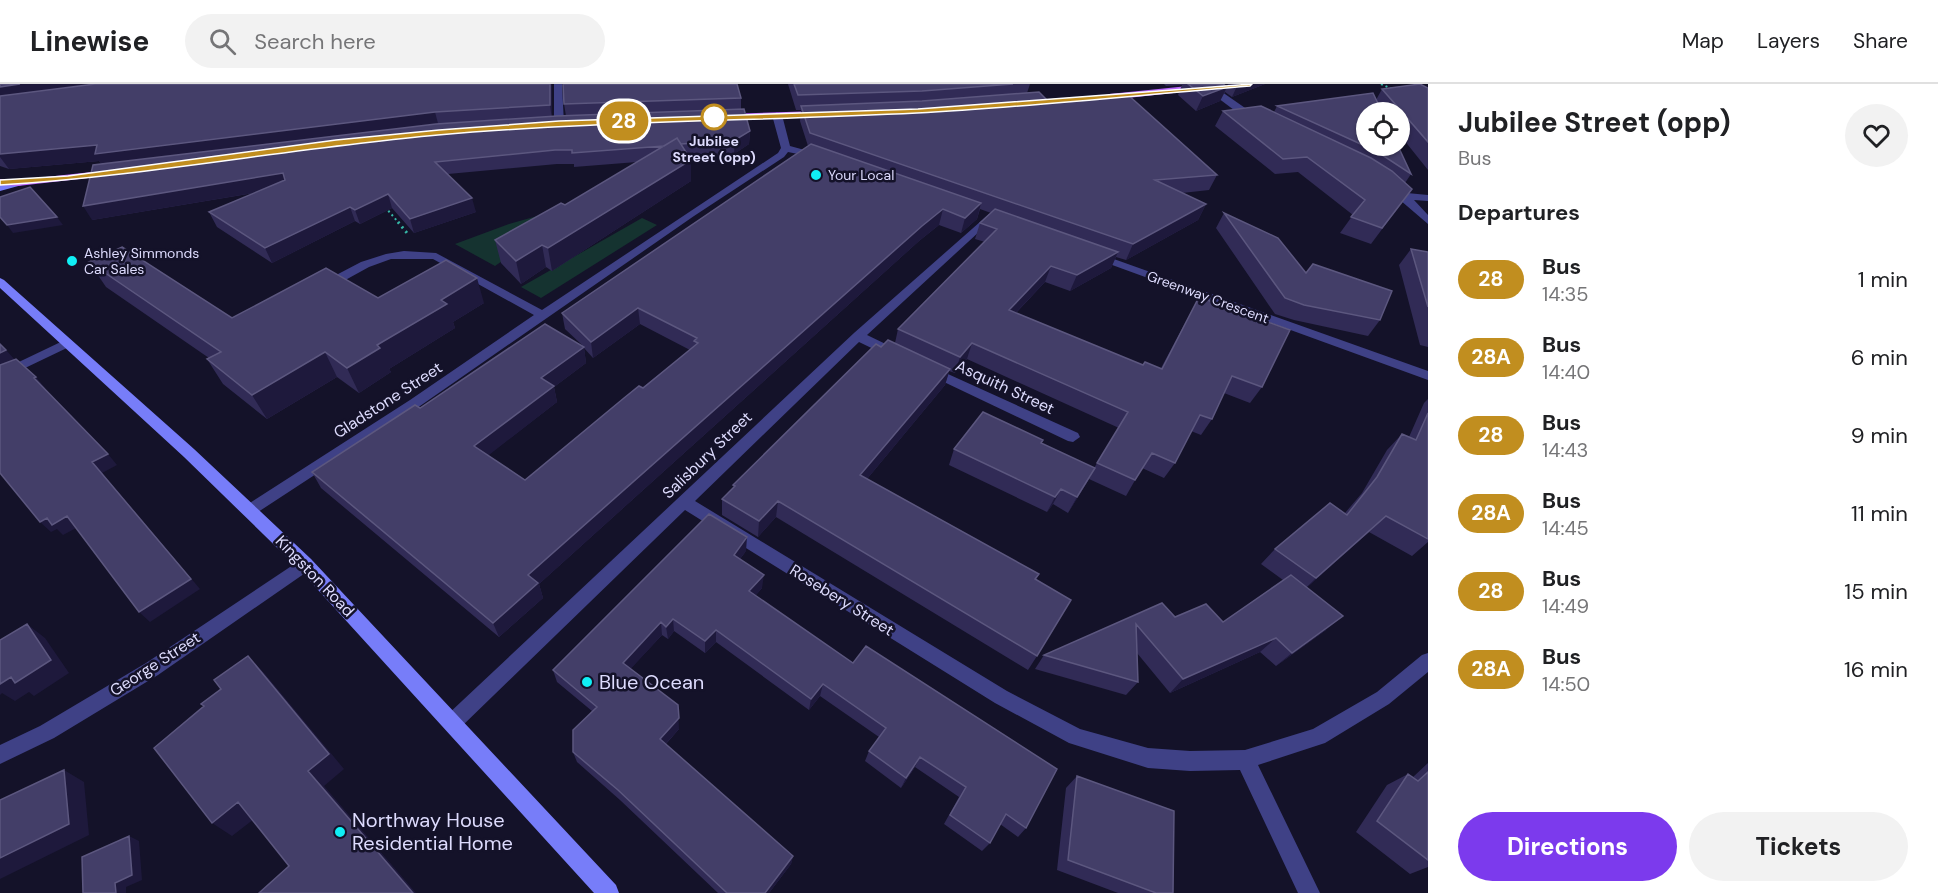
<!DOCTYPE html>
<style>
:root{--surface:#fff;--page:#f2f2f2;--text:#202124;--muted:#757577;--line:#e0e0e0;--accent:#7c3aed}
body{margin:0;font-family:"DM Sans",sans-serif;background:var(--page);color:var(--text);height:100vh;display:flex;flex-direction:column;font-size:22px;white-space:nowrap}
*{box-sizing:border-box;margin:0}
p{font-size:20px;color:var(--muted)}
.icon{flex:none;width:33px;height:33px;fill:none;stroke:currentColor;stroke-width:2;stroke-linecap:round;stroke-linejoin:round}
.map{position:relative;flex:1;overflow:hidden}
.sheet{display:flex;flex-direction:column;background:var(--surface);width:510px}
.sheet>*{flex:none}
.badge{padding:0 12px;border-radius:20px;font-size:21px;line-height:39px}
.fabs{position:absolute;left:1356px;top:18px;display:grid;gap:12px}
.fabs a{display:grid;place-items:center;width:54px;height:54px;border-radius:50%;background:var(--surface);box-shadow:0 2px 4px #0004;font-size:30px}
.map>.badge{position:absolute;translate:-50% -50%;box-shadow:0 0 0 3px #fff}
h2{padding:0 30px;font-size:22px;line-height:54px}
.round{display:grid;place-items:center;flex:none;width:63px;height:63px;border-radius:32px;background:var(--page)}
.head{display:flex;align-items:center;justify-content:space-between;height:102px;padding:0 30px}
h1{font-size:28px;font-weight:700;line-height:45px}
.cta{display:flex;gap:12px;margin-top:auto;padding:12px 30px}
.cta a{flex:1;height:69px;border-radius:36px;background:var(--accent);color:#fff;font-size:24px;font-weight:700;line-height:69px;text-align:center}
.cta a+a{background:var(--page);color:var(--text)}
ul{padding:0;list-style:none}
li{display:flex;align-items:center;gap:18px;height:78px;padding:0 30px}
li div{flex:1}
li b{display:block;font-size:22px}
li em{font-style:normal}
li .badge{min-width:66px;font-weight:700;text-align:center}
header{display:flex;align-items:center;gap:36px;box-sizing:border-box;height:84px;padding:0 30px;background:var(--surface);border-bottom:2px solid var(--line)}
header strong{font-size:28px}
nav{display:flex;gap:33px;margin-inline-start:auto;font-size:21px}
.search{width:420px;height:54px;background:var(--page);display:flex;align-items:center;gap:15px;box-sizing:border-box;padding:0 21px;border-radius:33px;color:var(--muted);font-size:22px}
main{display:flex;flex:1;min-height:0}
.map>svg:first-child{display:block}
.green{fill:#153330}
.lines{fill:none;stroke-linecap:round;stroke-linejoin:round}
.path-far1{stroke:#36b7a6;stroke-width:2;stroke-dasharray:2 3;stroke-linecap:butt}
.path{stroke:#36b7a6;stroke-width:3;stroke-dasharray:2 4;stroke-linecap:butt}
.street{fill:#3f4186;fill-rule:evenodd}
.secondary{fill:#777df9;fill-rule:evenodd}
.primary{fill:#b767f9;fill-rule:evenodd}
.wall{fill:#312b56;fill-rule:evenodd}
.shaded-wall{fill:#1e193c}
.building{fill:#433e68;stroke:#5c577f;stroke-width:1.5}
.line{fill:#c18e1f;stroke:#fff;stroke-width:1.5}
.stop-dot{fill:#fff;stroke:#c18e1f;stroke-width:3}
.poi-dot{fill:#10eff5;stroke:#141229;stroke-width:2}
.labels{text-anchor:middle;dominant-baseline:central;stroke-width:5;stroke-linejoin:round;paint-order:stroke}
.far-stop-label{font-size:14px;font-weight:bold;fill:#dddbfd;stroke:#141229}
.far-poi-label{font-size:14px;fill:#dddbfd;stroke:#141229;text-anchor:start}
.far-street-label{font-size:14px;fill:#dddbfd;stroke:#141229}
.street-label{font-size:16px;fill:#dddbfd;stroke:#141229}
.near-poi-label{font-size:20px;fill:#dddbfd;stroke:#141229;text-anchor:start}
</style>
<header>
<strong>Linewise</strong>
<div class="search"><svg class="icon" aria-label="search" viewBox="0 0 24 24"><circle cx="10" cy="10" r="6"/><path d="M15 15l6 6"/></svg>Search here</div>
<nav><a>Map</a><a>Layers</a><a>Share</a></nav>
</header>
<main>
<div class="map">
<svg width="1428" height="809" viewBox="0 0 1428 809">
<rect width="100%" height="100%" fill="#141229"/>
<path class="green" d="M569 123 560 137 495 182 455 160 509 140Z
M642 134 657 141 541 214 521 203Z"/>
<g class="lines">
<path class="path-far1" d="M1381 0 1394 6
M385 123 399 139"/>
<path class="path" d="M398 138 407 149"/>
<path class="street" d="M554 0H562L564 40 559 43 554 40Z
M1206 1H1212L1261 35 1253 37 1238 29 1206 5Z
M777 28 782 31 790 62 823 71V75L788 68 784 73 694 132 420 322 255 430H245L242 426 245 422 410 316 534 231 433 175H391L369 183 329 205H321V199L361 178 386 170 404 167 436 169 542 226 778 69 781 64 772 31Z
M1390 99 1407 109 1428 111V117L1414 116 1428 131V140L1386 104 1385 102Z
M989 130 993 131V135L867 251 898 266 899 269 898 272H888L859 258 695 417 1007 607 1080 645 1148 664 1190 667 1245 666 1313 645 1377 608 1422 571 1428 569V588L1389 620 1325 659 1258 681 1320 809H1298L1240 686 1190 687 1148 684 1069 659 995 619 685 426 460 644 453 647 446 644 444 638 446 632 854 249Z
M1097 169 1428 287V296L1093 174V170Z
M67 255 71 256 73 259 71 262 0 296V287Z
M928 281 1078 349 1080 353 1073 358 1068 357 923 288 921 285Z
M305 473 311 475 313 480 311 485 158 591 54 654 0 680V661L40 642 146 579Z"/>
<path class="secondary" d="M18 96 23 99 22 101 0 107V101Z
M0 194 4 196 194 365 311 475 616 801 619 809H594L299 485 184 373 0 204Z"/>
<path class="primary" d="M1198 1 1201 2V6L1109 16 1105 13 1109 10Z
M818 27 823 30 821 32 725 36 720 33 725 30Z
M110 86 115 89 114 91 18 102 0 101V95L18 96Z"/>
</g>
<path class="wall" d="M0 0H552V32H566L564 20 741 14V25L750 47 749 60 734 70 690 74 691 97 552 187 546 183 521 200 501 179 495 156 565 121 637 78 574 83V80H557L448 90 476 128 414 149 392 124 360 140 355 137 272 179 217 143 209 128 254 109 92 136 102 80 99 77 9 85 0 82Z
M788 0H1030L1027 9 1047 16 1217 91 1209 106 1182 109 1206 120 1198 136 1126 176 1116 173 1111 184 1070 207 1045 198 1016 229 1143 281 1161 284 1199 213 1262 303 1250 319 1224 309 1212 335 1201 351 1191 347 1175 379 1164 394 1142 384 1126 412 1089 395 1068 429 1053 420 1047 428 949 381 954 365 1041 359 1094 384 1119 344 967 275 955 289 949 287 945 301 867 395 1039 490 1036 496 1037 572 1028 586 776 433 758 453 722 431V415L733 404V401L881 263 895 259 898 245 985 158 975 155 980 139 991 129 980 125 977 135 961 149 939 141 919 157 539 500 543 514 499 553 321 404 312 388 420 324 582 261 565 245 562 229 808 62 800 37 801 26H796ZM640 240 690 266 525 396 488 371 557 318 554 303 586 279 584 264 593 274Z
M1164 0H1223L1227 2 1228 0H1265L1232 13 1225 8 1220 17 1196 27 1178 11 1182 1 1166 2Z
M1428 4V86L1400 51V28H1366L1411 90 1405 99 1412 105 1371 160 1340 149 1353 131 1298 88 1275 90 1215 42 1223 27 1274 28 1277 22 1376 16 1382 5Z
M1224 129 1306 189 1380 236 1368 252 1294 236 1275 230 1216 144Z
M1411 165 1428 168V263L1420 261 1399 181Z
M89 178 232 234 378 214 484 219 453 238 455 244 389 285 391 288 359 309 337 293 267 335 223 300 207 275 209 274 106 203Z
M1428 315V458L1412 472 1369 448 1307 503 1326 546 1276 582 1260 568 1170 609 1137 569 1138 598 1126 611 1035 585 1044 571 1162 519 1175 533 1223 538 1283 496 1261 480 1275 465 1345 429 1362 409 1387 366 1402 350 1409 353 1424 319Z
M746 467 740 475 762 504 755 512 1026 744 1018 753 1000 740 990 759 982 767 944 740 959 713 915 683 901 704 865 677 869 667 879 653 820 612 809 626 716 558 705 569 674 547 668 555 662 551 630 585 679 645 666 660 793 772 791 780 769 809H718L620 716 577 678 573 668 592 627 557 598 553 586Z
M1428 679V783L1410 790 1356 748 1387 701 1408 690 1413 693Z
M1077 692 1173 809H1118L1057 786 1066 704Z"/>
<path class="shaded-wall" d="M20 0H134L0 19V3Z
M550 0H552V35L550 21Z
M1238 0H1265L1232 13Z
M1227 3 1220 17 1196 27 1203 12Z
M435 28 439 43 104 84 99 77 9 85 0 73V70Z
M750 47 749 60 734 70 735 56Z
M691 76V97L552 187 548 164Z
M283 89 289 103 92 136 83 122Z
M388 110 392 124 360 140 355 126Z
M472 114 476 128 414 149 410 135Z
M981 119 977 135 961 149 965 134Z
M1206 120 1198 136 1126 176 1133 160Z
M350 123 355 137 272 179 265 164Z
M943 125 939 141 919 157 539 500 543 514 499 553 493 539 528 491 922 142Z
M57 133 63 141 13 149 7 141Z
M542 161 546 183 521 200 516 177Z
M1118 168 1111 184 1070 207 1077 191Z
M1051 182 1045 198 1003 242 1009 226Z
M477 194 484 219 453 238 455 244 389 285 391 288 359 309 347 284 441 216Z
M638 224 640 240 593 274 591 258Z
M972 259 967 275 955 289 960 273Z
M584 263 586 279 554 303 557 318 480 378 474 362 541 294Z
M6 266 16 277 0 285V269Z
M325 268 337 293 267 335 252 311Z
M950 285 945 301 857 407 860 391Z
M36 293 45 304 44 305 34 294Z
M108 370 117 381 102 389 200 505 150 538 139 528 92 378Z
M1095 384 1086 400 1068 429 1077 413Z
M1061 405 1053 420 1047 428 1055 413Z
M778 417 776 433 758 453 759 437Z
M67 432 78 443 63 451 57 445 51 448 40 438 47 434Z
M1386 432 1369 448 1301 509 1316 494Z
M747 453 746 467 733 484 734 471Z
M764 491 762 504 748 520 749 507Z
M1343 532 1326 546 1276 582 1292 569Z
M673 535 674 547 668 555 666 543Z
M661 538 662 551 625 591 623 579Z
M27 540 45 554 69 589 34 612 29 608 15 617 2 609 0 611V592Z
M716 546V558L705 569V557Z
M1276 554 1260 568 1170 609 1183 595Z
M248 572 265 590 344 685 324 702 416 809H413L308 687Z
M823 600 820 612 809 626 811 615Z
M678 621 679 645 661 665 660 655Z
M920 673 915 683 901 704 906 694Z
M64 686 84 698 89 751 0 795V774Z
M238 718 258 732 232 752 212 739Z
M129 752 139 757 142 796 126 803V809H116L115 799Z
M793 772 791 780 769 809H765Z"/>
<path class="building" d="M0 0H20L0 3Z
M95 0H550V21L435 28 95 70 97 61 0 70V12Z
M563 0H737L741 14 564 20Z
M794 0H1013L922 7 798 11Z
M1188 0H1223L1227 3 1203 12Z
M1420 0 1428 4V58L1382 5Z
M1039 8 1047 16 1127 10 1217 91 1155 96 1206 120 1133 160 810 49 801 22 922 17Z
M1373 9 1382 28H1366V62H1398L1411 90 1376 67 1277 22Z
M1261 22 1371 74 1392 87 1412 105 1382 144 1351 133 1365 116 1307 73 1283 75 1223 27Z
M744 25 750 47 735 56 681 60 677 54 664 62 572 69V66H555L435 78 472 114 410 135 388 110 355 126 350 123 265 164 209 128 285 96 283 89 83 122 93 81 436 40 557 32Z
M677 54 691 76 548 164 542 161 516 177 495 156 561 119 565 121Z
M811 60 981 119 965 134 943 125 922 142 528 491 538 499 493 539 312 388 415 321 420 324 545 240 584 263 541 294 554 302 474 362 525 396 624 314 639 302 643 304 698 259 694 257 697 254 638 224 591 258 562 229Z
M30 103 57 133 7 141 0 133V113Z
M995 125 1118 168 1077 191 1051 182 1009 226 1143 281 1145 278 1162 285 1199 213 1290 246 1262 303 1232 292 1212 335 1200 331 1175 379 1152 369 1135 396 1097 379 1128 328 972 259 960 273 898 245 997 145 980 139Z
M1224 129 1278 154 1306 189 1313 180 1392 207 1380 236 1304 221 1285 214Z
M122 163 232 234 326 184 378 214 446 176 477 194 441 216 447 220 377 261 380 264 347 284 325 268 252 311 207 275 221 268 89 178Z
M1411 165 1428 168V223Z
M888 256 950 285 860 391 1039 490 1035 495 1071 516 1037 572 778 417 759 437 722 415 735 402 733 401 876 260 881 263Z
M0 260 6 266 0 269Z
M16 275 36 293 34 294 108 370 92 378 191 495 139 528 67 432 52 441 47 434 40 438 0 389V281Z
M983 328 1043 356 1041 359 1095 384 1077 413 1061 405 1055 413 954 365Z
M1428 329V455L1386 432 1316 494 1275 465 1330 419 1347 431 1377 393 1402 350 1416 356Z
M709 430 747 453 734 471 764 491 749 507 853 579 866 562 1057 685 1026 744 1006 730 990 759 950 731 966 703 920 673 906 694 869 667 886 644 823 600 811 615 716 546 705 557 673 535 666 543 661 538 623 579 678 621 679 634 660 655 793 772 765 809H727L618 706 573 668V646L597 623 553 586Z
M1291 491 1343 532 1292 569 1276 554 1183 595 1136 540 1138 598 1044 571 1162 519 1175 533 1206 520 1223 538Z
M27 540 51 576 15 599 11 593 0 600V556Z
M248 572 329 670 308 687 413 809H259L289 782 238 718 212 739 154 664 204 622 201 620 221 605 214 596Z
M64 686 69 740 0 774V716Z
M1428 688V776L1377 737 1408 690 1418 697Z
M1077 692 1174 727 1173 809H1156L1068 776Z
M129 752 132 791 115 799 116 809H83L82 773Z"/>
<path class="line" d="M1250 2C1139 11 1028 23 917 29 757 37 597 37 438 51 292 64 147 92 0 101V96L68 92 336 56 439 46 559 37 918 25 1252 0Z"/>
<circle class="stop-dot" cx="714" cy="33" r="12"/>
<g class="poi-dot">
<circle cx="816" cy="91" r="6"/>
<circle cx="72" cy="177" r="6"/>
<circle cx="587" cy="598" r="6"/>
<circle cx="340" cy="748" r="6"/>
</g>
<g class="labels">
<g class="far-stop-label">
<text x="714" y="57">Jubilee<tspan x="714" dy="16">Street (opp)</tspan></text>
</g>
<g class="far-poi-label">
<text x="828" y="91">Your Local</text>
<text x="84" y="169">Ashley Simmonds<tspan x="84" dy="16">Car Sales</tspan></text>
</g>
<g class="far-street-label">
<text transform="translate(1208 213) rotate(20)">Greenway Crescent</text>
</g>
<g class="street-label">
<text transform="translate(1005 303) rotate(25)">Asquith Street</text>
<text transform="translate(388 316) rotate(-33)">Gladstone Street</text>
<text transform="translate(707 371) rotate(-44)">Salisbury Street</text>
<text transform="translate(315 492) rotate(46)">Kingston Road</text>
<text transform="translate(842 516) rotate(32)">Rosebery Street</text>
<text transform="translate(155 580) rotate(-33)">George Street</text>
</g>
<g class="near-poi-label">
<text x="599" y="598">Blue Ocean</text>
<text x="352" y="736">Northway House<tspan x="352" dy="23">Residential Home</tspan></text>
</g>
</g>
</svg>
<div class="fabs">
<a><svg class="icon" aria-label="locate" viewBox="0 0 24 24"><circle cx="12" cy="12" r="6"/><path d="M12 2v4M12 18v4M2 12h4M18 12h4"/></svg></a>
</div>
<b class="badge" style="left:624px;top:37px;background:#c18e1f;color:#fff">28</b>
</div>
<section class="sheet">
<div class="head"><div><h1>Jubilee Street (opp)</h1><p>Bus</p></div><a class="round"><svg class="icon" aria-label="heart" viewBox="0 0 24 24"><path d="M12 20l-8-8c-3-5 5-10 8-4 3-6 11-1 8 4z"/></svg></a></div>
<h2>Departures</h2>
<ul>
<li><span class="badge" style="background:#c18e1f;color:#fff">28</span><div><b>Bus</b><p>14:35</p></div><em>1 min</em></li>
<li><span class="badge" style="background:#c18e1f;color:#fff">28A</span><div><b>Bus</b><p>14:40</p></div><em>6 min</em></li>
<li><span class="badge" style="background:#c18e1f;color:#fff">28</span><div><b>Bus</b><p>14:43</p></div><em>9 min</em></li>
<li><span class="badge" style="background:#c18e1f;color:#fff">28A</span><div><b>Bus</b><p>14:45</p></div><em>11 min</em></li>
<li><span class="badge" style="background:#c18e1f;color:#fff">28</span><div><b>Bus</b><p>14:49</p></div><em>15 min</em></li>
<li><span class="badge" style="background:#c18e1f;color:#fff">28A</span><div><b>Bus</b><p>14:50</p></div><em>16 min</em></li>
</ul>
<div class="cta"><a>Directions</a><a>Tickets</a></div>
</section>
</main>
